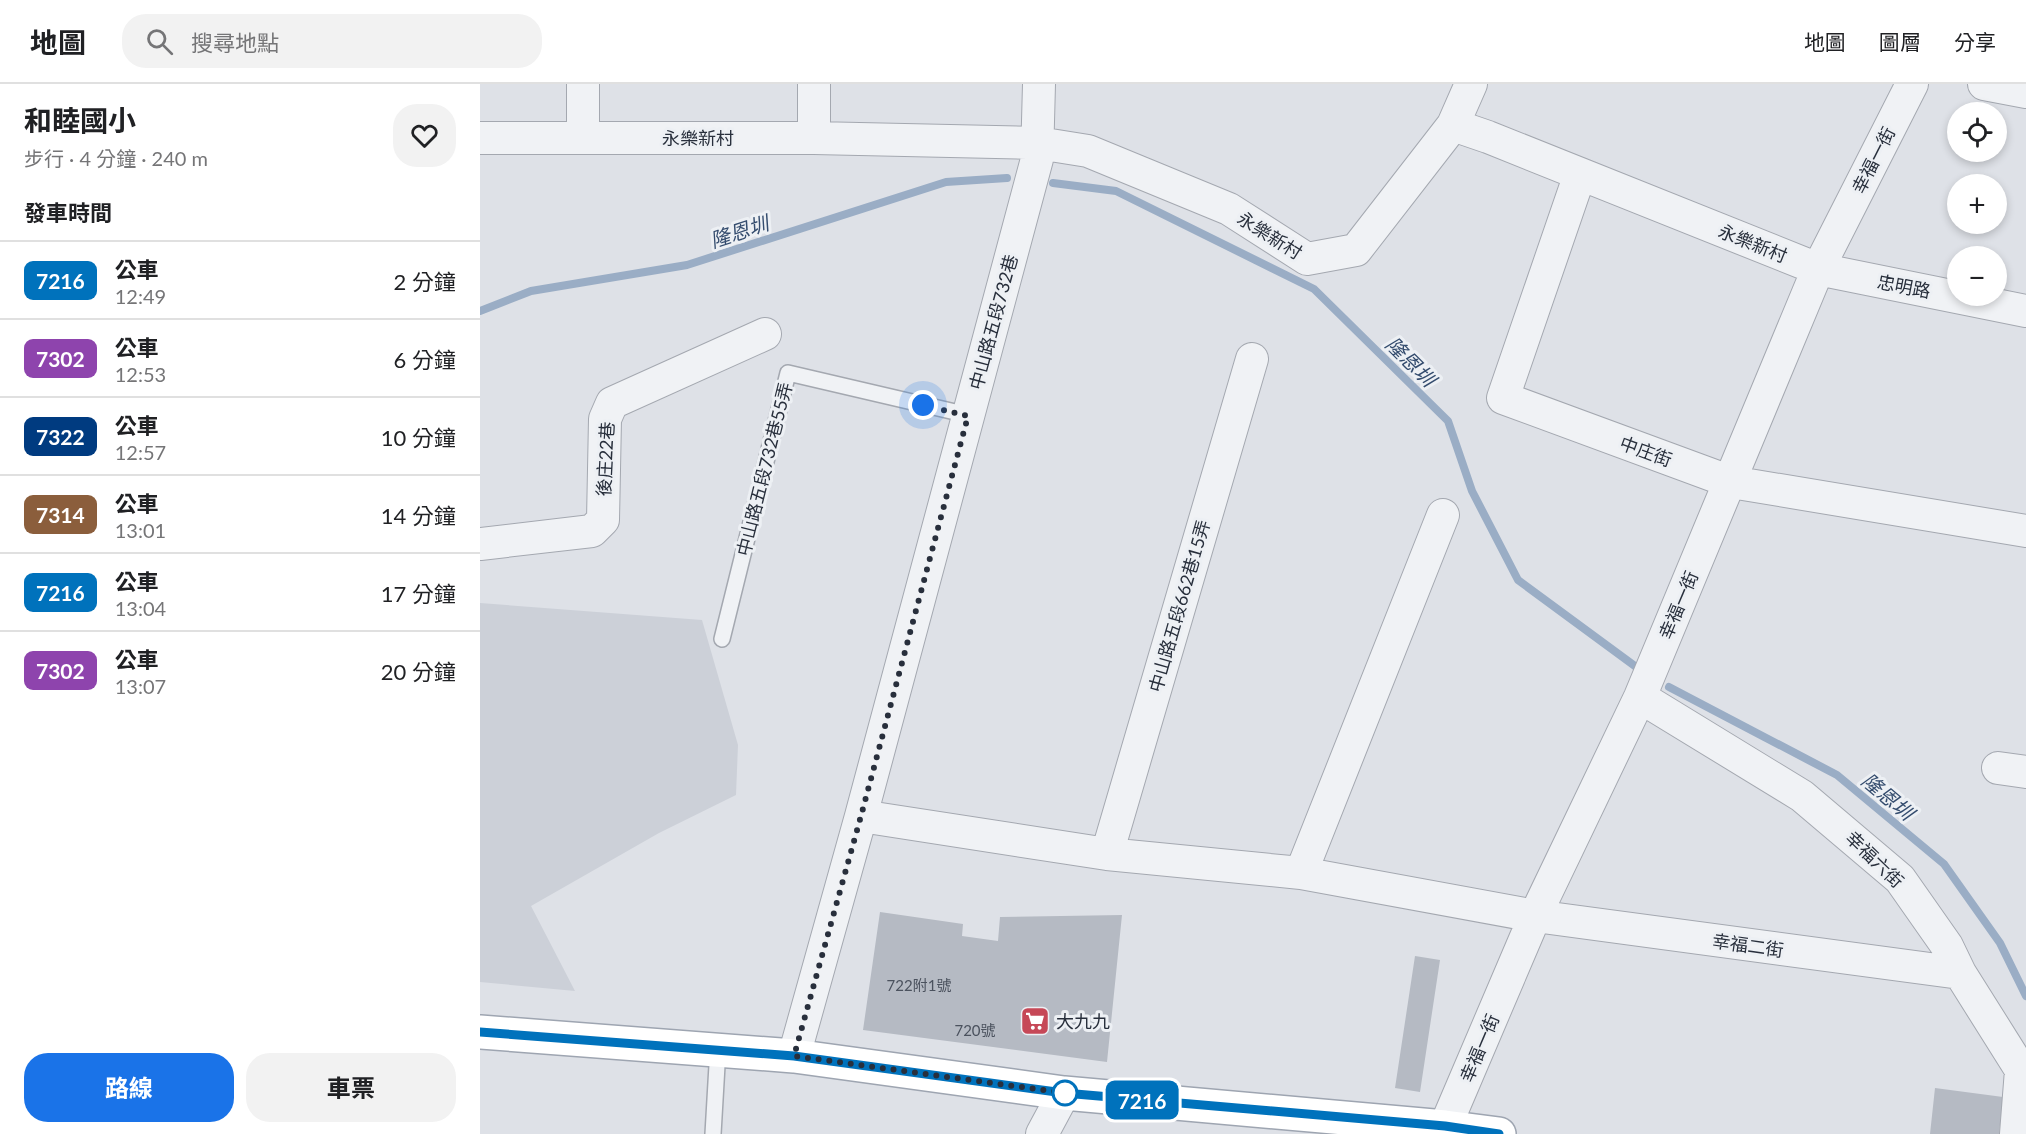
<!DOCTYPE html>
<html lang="zh-TW">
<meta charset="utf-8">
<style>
:root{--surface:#fff;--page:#f2f2f2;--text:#202124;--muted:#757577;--line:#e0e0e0;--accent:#1a73e8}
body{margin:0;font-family:Lato,"Noto Sans TC",sans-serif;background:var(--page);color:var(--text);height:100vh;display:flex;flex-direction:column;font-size:22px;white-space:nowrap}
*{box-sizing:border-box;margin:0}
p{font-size:20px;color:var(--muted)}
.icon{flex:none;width:33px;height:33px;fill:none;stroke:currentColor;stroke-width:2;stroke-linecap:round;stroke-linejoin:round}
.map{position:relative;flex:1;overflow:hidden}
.panel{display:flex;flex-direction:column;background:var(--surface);width:480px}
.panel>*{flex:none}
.badge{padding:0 12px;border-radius:9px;font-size:21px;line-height:39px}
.buttons{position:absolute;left:1467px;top:18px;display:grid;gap:12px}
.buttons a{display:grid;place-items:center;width:60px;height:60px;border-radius:50%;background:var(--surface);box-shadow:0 3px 9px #0003;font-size:30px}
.you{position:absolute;width:30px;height:30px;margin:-15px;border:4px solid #fff;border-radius:50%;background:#1a73e8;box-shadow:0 0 0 9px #1a73e833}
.map>.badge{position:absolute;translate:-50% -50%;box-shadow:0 0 0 3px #fff}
h2{padding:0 24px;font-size:22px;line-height:54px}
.round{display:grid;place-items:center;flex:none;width:63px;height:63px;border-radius:24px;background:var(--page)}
.headline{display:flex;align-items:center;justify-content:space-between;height:102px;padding:0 24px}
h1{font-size:28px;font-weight:700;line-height:45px}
.primary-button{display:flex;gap:12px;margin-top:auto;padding:12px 24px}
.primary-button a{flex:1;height:69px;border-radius:24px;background:var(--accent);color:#fff;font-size:24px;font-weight:700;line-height:69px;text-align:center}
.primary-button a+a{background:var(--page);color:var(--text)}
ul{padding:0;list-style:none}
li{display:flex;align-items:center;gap:18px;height:78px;padding:0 24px;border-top:2px solid var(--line)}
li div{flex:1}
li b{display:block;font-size:22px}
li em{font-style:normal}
li .badge{min-width:66px;font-weight:700;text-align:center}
header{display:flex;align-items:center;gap:36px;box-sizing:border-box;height:84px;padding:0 30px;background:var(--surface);border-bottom:2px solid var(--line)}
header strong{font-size:28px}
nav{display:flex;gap:33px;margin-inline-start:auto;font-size:21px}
.search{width:420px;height:54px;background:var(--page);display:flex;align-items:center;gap:15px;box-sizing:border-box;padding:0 21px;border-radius:24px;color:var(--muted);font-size:22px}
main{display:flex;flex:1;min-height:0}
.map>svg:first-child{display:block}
.built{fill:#ccd0d8}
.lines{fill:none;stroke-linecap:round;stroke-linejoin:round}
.stream{stroke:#9aadc5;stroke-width:8}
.building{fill:#b5bac3}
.service-casing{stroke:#a4a8b0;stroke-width:18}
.minor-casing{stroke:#a4a8b0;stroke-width:34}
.primary-casing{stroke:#9ea5b1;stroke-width:36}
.service{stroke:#f0f2f5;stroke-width:15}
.minor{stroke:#f0f2f5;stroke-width:32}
.primary{stroke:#fff;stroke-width:33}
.line-casing{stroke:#fff;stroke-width:14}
.line{stroke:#0072bc;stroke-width:9}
.walk{stroke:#282f3c;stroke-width:6;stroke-dasharray:0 10.8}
.stop-dot{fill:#fff;stroke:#0072bc;stroke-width:3}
.labels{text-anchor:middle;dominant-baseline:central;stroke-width:6;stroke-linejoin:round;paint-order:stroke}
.number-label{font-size:15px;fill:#4b525e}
.street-label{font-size:18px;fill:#282f3c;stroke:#edf0f4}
.poi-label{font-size:18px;fill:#282f3c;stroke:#edf0f4;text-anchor:start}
.water-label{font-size:20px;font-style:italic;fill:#344c6e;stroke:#edf0f4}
</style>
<header>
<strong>地圖</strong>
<div class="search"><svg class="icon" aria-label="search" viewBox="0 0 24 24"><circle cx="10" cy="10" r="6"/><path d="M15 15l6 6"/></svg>搜尋地點</div>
<nav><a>地圖</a><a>圖層</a><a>分享</a></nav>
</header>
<main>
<section class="panel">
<div class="headline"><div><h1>和睦國小</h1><p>步行 · 4 分鐘 · 240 m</p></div><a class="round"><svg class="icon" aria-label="heart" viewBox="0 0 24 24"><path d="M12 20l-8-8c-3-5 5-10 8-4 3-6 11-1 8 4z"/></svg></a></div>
<h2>發車時間</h2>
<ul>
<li><span class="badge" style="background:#0072bc;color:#fff">7216</span><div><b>公車</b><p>12:49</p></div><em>2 分鐘</em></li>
<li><span class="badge" style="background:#8e44ad;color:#fff">7302</span><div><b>公車</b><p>12:53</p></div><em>6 分鐘</em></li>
<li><span class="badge" style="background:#003b80;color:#fff">7322</span><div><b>公車</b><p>12:57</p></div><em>10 分鐘</em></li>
<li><span class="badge" style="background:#8b5e3c;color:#fff">7314</span><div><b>公車</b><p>13:01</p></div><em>14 分鐘</em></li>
<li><span class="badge" style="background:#0072bc;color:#fff">7216</span><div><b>公車</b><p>13:04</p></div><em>17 分鐘</em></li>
<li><span class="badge" style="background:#8e44ad;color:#fff">7302</span><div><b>公車</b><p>13:07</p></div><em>20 分鐘</em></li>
</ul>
<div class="primary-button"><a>路線</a><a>車票</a></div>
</section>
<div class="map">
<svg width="1546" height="1050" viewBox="0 0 1546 1050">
<rect width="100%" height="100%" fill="#dee1e7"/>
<path class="built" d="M0 519 222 536 258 661 256 711 179 749 51 822 95 907 0 898Z"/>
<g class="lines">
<path class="stream" d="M573 99 636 107 834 205 968 337 992 407 1038 496 1163 588
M0 227 51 207 207 181 466 98 527 94
M1189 603 1357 691 1464 780 1520 859 1546 912"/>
</g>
<path class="building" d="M400 828 483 840 482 852 518 857 520 833 642 831 627 978 383 946Z
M935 872 960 876 940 1008 915 1004Z
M1455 1004 1523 1013 1519 1050H1450Z"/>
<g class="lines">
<g class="service-casing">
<path id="service" d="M242 555 308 289 488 331
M233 1050 238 964"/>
</g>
<g class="minor-casing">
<path id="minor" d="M991 0 973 41 1008 53 1338 185 1546 227
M1504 0 1546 8
M0 54H334L558 59 608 67 749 125 827 175 876 166 973 41
M103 54V0
M334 54V0
M1100 90 1023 314 1251 398 1546 447
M0 460 112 447 123 436 125 335 132 319 285 250
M1160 613 1322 712 1420 795 1467 862 1480 889 1541 986 1536 1050
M1518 684 1546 688
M381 732 627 770 821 789 1055 832 1480 889
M627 770 772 275
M821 789 963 431
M314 972 381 732 557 75 559 0
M965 1043 1055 832 1160 613 1338 185 1432 0
M562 1050 584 1009"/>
</g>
<g class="primary-casing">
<path id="primary" d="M0 948 314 972 584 1009 965 1043 1019 1050"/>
</g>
<use href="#service" class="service"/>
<use href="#minor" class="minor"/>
<use href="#primary" class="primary"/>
</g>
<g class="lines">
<g class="line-casing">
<path id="line" d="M0 948 314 972 584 1009 965 1042 1019 1050"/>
</g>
<use href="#line" class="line"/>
<path class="walk" d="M443 321 488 332 381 732 314 972 585 1009"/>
</g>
<defs>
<g id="supermarket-square" transform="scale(1.5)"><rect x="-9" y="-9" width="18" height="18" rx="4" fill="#c64857" stroke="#edf0f4"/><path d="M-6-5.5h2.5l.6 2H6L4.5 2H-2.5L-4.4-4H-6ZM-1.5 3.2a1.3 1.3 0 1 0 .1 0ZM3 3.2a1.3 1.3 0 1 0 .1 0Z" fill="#fff"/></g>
</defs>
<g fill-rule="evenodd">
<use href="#supermarket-square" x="555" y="937"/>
</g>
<circle class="stop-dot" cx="585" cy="1009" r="12"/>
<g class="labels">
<g class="number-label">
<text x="439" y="901">722附1號</text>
<text x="495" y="946">720號</text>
</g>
<g class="street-label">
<text x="218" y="54">永樂新村</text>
<text transform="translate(1393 76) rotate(-63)">幸福一街</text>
<text transform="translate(790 151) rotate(32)">永樂新村</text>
<text transform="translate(1273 159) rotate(22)">永樂新村</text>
<text transform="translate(1424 202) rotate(11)">忠明路</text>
<text transform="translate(513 238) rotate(-75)">中山路五段732巷</text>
<text transform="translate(1166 367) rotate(20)">中庄街</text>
<text transform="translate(125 375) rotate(-87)">後庄22巷</text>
<text transform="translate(284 385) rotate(-76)">中山路五段732巷55弄</text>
<text transform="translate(1198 521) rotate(-67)">幸福一街</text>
<text transform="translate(699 522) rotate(-74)">中山路五段662巷15弄</text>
<text transform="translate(1395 775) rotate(44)">幸福六街</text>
<text transform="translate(1268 861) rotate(8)">幸福二街</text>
<text transform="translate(999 964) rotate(-67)">幸福一街</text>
</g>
<g class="poi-label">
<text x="576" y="937">大九九</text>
</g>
<g class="water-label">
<text transform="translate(259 147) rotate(-18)">隆恩圳</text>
<text transform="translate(931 277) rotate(45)">隆恩圳</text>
<text transform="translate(1408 712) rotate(40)">隆恩圳</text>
</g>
</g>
</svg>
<div class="buttons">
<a><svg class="icon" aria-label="locate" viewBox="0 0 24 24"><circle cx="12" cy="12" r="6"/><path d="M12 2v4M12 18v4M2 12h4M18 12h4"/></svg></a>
<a>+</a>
<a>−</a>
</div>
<div class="you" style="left:443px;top:321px"></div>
<b class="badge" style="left:662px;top:1016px;background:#0072bc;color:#fff">7216</b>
</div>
</main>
